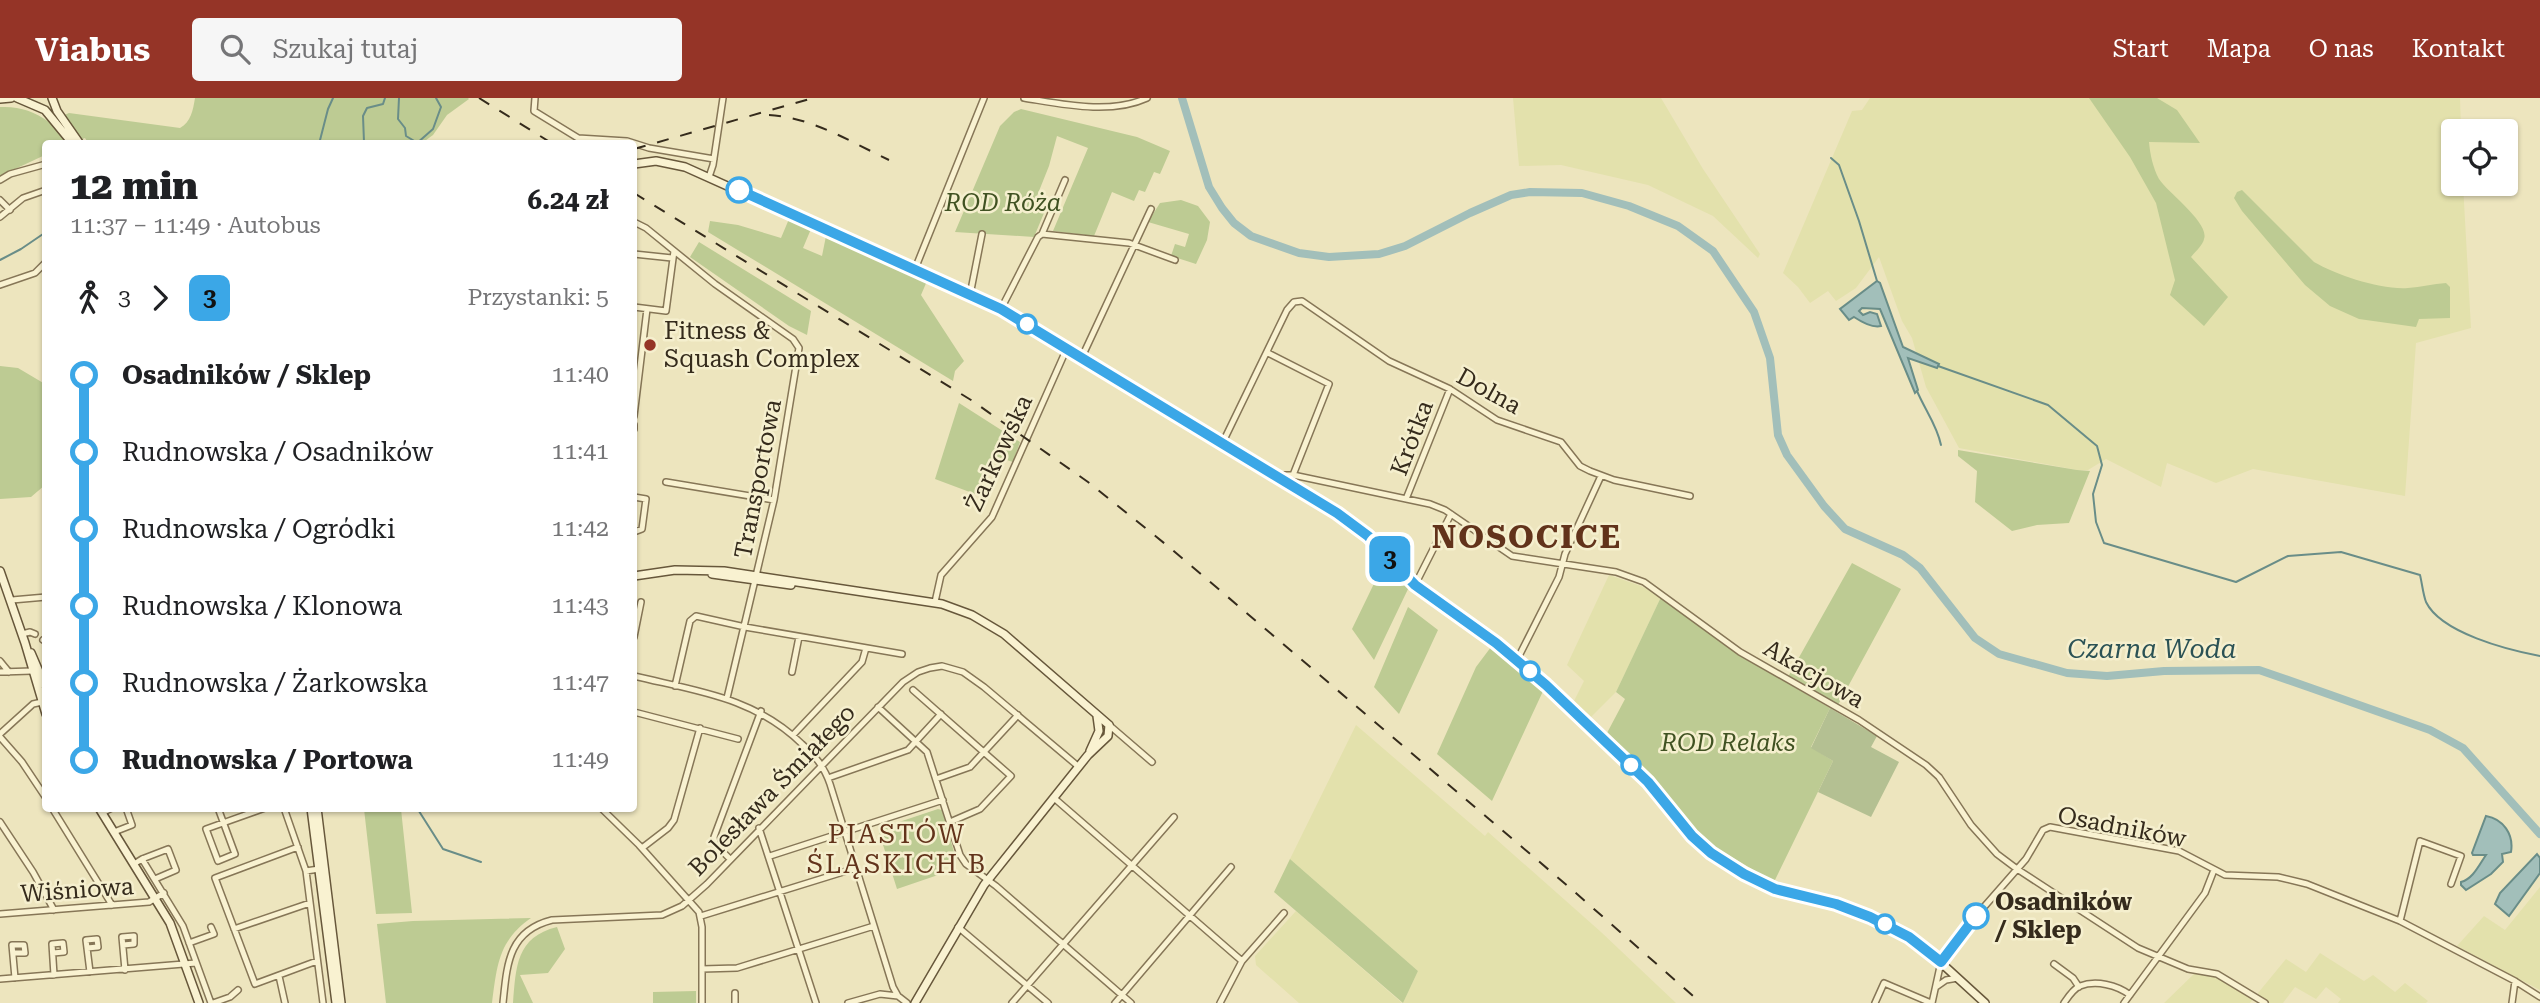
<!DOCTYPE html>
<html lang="pl">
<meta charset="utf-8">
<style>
:root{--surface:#fff;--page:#f6f6f6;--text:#202124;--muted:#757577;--accent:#953427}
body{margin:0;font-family:"Roboto Serif",serif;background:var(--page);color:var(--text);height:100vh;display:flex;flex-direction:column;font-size:26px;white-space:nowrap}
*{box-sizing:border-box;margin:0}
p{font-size:23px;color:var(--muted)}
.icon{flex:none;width:38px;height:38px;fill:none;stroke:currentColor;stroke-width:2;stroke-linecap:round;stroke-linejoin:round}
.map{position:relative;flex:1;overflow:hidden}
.sheet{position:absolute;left:42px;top:42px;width:595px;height:672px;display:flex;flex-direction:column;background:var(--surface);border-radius:7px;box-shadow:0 2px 5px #0004}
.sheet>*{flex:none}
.badge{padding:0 14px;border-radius:10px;font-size:24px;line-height:46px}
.tools{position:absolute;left:2441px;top:21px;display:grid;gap:14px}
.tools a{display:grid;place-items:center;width:77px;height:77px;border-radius:7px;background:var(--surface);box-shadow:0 2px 5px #0004;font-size:35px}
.map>.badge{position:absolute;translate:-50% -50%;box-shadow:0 0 0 4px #fff}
.legs{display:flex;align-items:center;gap:10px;height:77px;padding:0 28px;font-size:23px}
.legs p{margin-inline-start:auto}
.head{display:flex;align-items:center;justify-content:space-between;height:119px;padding:0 28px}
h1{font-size:38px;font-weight:800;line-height:52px}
ul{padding:0 28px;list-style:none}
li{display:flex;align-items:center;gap:24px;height:77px;font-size:26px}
li i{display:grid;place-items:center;width:10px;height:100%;margin:0 9px;background:currentColor}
li i::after{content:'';width:18px;height:18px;margin:-9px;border:5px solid;border-radius:50%;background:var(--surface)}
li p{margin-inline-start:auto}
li:first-child i{background:linear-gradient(#0000 50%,currentColor 0)}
li:last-child i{background:linear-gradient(currentColor 50%,#0000 0)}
header{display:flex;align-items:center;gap:42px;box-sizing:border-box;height:98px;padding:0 35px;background:var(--accent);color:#fff}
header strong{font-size:33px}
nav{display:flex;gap:38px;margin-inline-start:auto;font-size:24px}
.search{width:490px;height:63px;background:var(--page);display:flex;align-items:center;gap:18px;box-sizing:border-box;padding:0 24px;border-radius:7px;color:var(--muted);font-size:26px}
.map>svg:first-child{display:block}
.farmland{fill:#e3e1ac}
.green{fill:#bdcb93}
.cemetery{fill:#b4c092}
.water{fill:#a2bfba;stroke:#698d88;stroke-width:2}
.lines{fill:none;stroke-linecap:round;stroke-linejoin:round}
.stream{stroke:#698d88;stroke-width:2}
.river{stroke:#a2bfba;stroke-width:8}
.street-casing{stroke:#867657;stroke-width:8}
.secondary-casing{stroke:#67573b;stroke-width:10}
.street{stroke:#f9f2d1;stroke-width:5}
.secondary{stroke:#f9f2d1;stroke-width:7}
.rail{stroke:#352b1c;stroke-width:2;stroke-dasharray:12 12;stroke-linecap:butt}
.line-1-casing{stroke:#fff;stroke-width:16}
.line-1{stroke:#3ba7e7;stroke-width:10}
.stop-1-dot{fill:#fff;stroke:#3ba7e7;stroke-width:3.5}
.poi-dot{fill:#953427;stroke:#f5efce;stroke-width:2.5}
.labels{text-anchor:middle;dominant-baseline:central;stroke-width:5;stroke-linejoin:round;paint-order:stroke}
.park-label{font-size:24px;font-style:italic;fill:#405222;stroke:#f5efce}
.poi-label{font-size:24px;fill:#352b1c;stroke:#f5efce;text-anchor:start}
.street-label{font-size:24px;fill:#352b1c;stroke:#f5efce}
.stop-label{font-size:24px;font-weight:bold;fill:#352b1c;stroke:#f5efce;text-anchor:start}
.water-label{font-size:26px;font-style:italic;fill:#2b5255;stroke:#f5efce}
.neighbourhood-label{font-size:26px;letter-spacing:2px;fill:#62331b;stroke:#f5efce}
.district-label{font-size:32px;font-weight:bold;letter-spacing:2px;fill:#62331b;stroke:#f5efce}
</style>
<header>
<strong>Viabus</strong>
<div class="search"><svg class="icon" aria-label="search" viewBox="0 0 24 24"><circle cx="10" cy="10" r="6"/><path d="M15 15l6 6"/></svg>Szukaj tutaj</div>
<nav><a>Start</a><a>Mapa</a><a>O nas</a><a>Kontakt</a></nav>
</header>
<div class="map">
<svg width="2540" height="905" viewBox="0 0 2540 905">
<rect width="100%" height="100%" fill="#ede5be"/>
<path class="farmland" d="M1513 0H1661L1703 71 1760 156 1758 160 1713 118 1648 87 1561 67 1519 68Z
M1870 0H2460L2461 33H2454V86H2463L2471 230 2416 245 2405 398 2253 371 2216 385 2167 365 2161 389 2106 361 2088 372H2077L1959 350 1926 289 1912 240 1902 223 1879 159 1856 190 1836 203 1828 193 1810 205 1798 189 1783 175 1852 13 1862 12Z
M1609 477 1641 488 1661 499 1616 594 1590 620 1573 605 1584 583 1567 567Z
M1356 627 1485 738 1488 734 1601 834 1676 905H1403L1418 873 1290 761Z
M2540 789V892L2457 848 2484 818 2505 832Z
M1296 813 1402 905H1299L1256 867 1255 858Z
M2320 855 2364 883 2373 877 2395 894 2405 885 2428 903 2426 905H2338L2341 901 2326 889 2316 901 2295 889 2283 905H2270L2259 899 2258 895 2286 861 2306 874Z
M2195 875 2219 880 2253 901 2250 905H2164Z"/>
<path class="green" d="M195 0H468L469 1 447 17 433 37 422 45 89 46 85 40 72 45 46 46 45 57 0 78V9C19 8 34 13 49 24L69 15 180 30C191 24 193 12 195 0Z
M2089 0H2157L2177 12 2200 45 2149 44C2150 56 2153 70 2159 81 2168 95 2210 125 2204 141 2203 147 2195 154 2191 159L2228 199 2204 228 2170 197 2175 182 2156 105 2130 59Z
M1021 11 1137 39 1170 53 1160 76 1154 74 1145 94 1139 92 1134 103 1112 94 1094 138 1053 133 1088 50 1057 38 1049 68 1035 103 1044 115 1034 139 955 134 1000 28 1014 14Z
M2242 92 2314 164C2337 177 2380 192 2408 190 2421 189 2433 186 2446 185L2450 189V220L2419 221 2416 229 2359 221 2330 208 2305 187 2242 113 2234 100 2237 94Z
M1181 102 1198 108 1210 124 1207 142 1196 166 1171 158 1175 146 1185 149 1189 136 1148 124 1160 105Z
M789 121 811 131 803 150 822 158 826 138 927 183 921 197 964 263 955 273 953 283 708 134 710 123 738 127 781 140Z
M699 144 811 213 807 237 789 228 690 159Z
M0 268 18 270 45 286V387L31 399 0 401Z
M959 305 1020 344 1013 364 994 358 975 396 935 381Z
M1958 352 2077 372 2090 373 2069 425 2037 427 2012 433 1975 404 1977 373 1958 358Z
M1384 465 1409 489 1374 562 1352 531Z
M1852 465 1901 491 1838 607 1788 579Z
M1661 499 1733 553 1830 610 1811 649 1833 663 1774 784 1706 744 1650 678 1607 635 1625 601 1616 594Z
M1408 509 1438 532 1399 616 1374 589Z
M1491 549 1544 591 1492 703 1437 656 1476 569Z
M364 711H401L412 815 376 816Z
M938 711 942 712 956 761 936 768 938 777 897 791 878 731Z
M1290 761 1418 873 1403 905 1274 794Z
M531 820C498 843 497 868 492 905H386L377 826 413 823Z
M557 829 565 851 548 875 520 877 533 905H513C516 869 516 839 557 829Z
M696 893V905H653V894Z"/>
<path class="cemetery" d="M1830 610 1877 638 1871 649 1899 664 1871 719 1818 694 1833 663 1811 650Z"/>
<path class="water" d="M1877 183 1880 185 1903 249 1939 266 1937 270 1908 260 1918 292 1915 295 1880 211 1862 210 1859 213 1863 217 1870 214 1877 216 1881 228C1872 230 1862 224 1854 219L1849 222 1840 211Z
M2486 718C2503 721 2514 736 2511 754L2502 756 2503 764 2491 776 2466 792 2461 787V784C2473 781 2479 767 2486 757H2473L2472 755Z
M2537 756 2540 760V775L2509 818 2495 806 2500 795Z"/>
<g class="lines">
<path class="stream" d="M399 0 398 21 405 30 406 38 416 44
M364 44 363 18 367 10 383 6 385 0
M319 46 328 11 333 0
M416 46 433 31 441 9 436 0
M1831 60 1839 67 1859 123 1877 183
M0 162 21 151 46 134
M1938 268 2048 307 2097 348 2102 367 2093 396 2096 424 2104 445 2236 484 2288 458 2341 454 2420 477C2422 485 2423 496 2426 504 2441 535 2508 552 2540 558
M1917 293C1925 312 1937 327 1941 347
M417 710 443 751 481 764"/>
<path class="river" d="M1182 0 1209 89 1222 110 1234 125 1251 138 1299 155 1329 159 1379 156 1405 148 1470 115 1511 97 1530 94 1582 95 1629 108 1678 128 1713 153 1754 214 1770 260 1778 337 1787 357 1824 408 1845 431 1903 457 1920 470 1975 540 1999 556 2067 575 2107 578 2164 573 2259 572 2311 590 2430 632 2463 650 2540 736"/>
<g class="street-casing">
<path id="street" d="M535 0 534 13 578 40 627 43 649 50 714 61
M1024 0C1062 6 1110 17 1147 0
M709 79 713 67 723 0
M0 82 10 76 46 66
M0 102 10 112
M0 119 23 100 46 92
M634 124 646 130 715 186 793 241 799 250 774 402 727 600
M1042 136 1129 145 1175 162
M634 156 672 160
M915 171 984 0
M0 187 35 175 46 164
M970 197 982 136
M634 209 666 213 674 153
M1001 211 1038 139 1042 136 1065 82
M1268 255 1329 286 1293 377
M1082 259 1151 111
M634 318 647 211
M634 327V331
M1223 344 1287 212 1294 204 1302 203 1389 263 1450 291 1497 322 1561 344 1580 368 1590 373 1614 382 1690 398
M1277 377H1293L1430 406 1445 412 1512 458 1616 474 1644 484 1740 554 1859 622 1926 667 1939 679 1971 727 1997 756 2017 771 2138 850 2188 871 2217 876 2265 905
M666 384 774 402
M634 399 646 401 642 431 634 434
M1406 401 1450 291
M1415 487 1451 416
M12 502 46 499
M935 504 941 477 992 419 1067 250
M22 536 30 534 35 536
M634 539 641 504
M43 542 46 544
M1517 562 1559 479 1565 456 1601 378
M0 563 9 574
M0 574 32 573
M792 574 799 539
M634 578C696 593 754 599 802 646 815 658 824 668 830 686L893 889 898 898 907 905
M675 588 690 523 696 518 745 529 902 556
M913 592 1011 678 980 711 950 724
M878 609 927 654 960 757 966 766 996 788 1131 905
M634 614 738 641
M1109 627 1152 664
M0 636 33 606 42 604
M793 637 862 564 866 550
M0 639 22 664 46 700
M828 680 908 652 941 616
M936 681 970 669 1018 617
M1054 700 1242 863
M52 710 112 807
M218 710 235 756 218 763 206 731 265 710
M284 710 306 773 319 771
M601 710 639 747 699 814 702 829V905
M102 715 112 710
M0 724 33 774 54 812
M759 730 816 905
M114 734 132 727 126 710
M298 749 215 780 255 886 317 863
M642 750 668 730 674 722 700 630
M770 758 943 702
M142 761 168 751 176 772 155 781
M730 761 715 746 714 739 761 613
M134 766 142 761 183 828 211 905
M306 773 323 905
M0 816 149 804 164 795
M701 818 856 770
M2400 823 2420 743 2461 758 2451 786
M958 829 1048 905
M234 831 310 805
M189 845 214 836 211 829
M123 847 134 846V838L122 839 125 872
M87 850 98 849 97 841 86 842 90 874
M13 855H25L24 847H12L15 880
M53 855 64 854 63 845 52 846 54 877
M2054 866 2073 880 2079 889
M702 871 737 870 874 828
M279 878 285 905
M0 881 196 865
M1936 889 1946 882 1958 880
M735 895V905
M213 905 230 899 238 892
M503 905C507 867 508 833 552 822L662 817 682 808 707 786 903 584 918 574 930 570 942 568 963 574 984 589 1079 669
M848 905 880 896 898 898
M1012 905 1174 719
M1115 905 1231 769
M1220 905 1242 863 1284 815
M1875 905 1884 885 1931 905
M1932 905 1941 864 1969 826 2026 761 2043 732 2050 729 2179 753 2225 777 2278 779 2307 786 2400 823 2515 883 2540 899
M2064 905C2068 899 2073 891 2080 888 2096 882 2117 887 2130 897
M2124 905 2205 795 2214 772
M2512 905 2515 883"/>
</g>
<g class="secondary-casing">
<path id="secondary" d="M17 0 45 12 73 46
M52 0 57 13 80 46
M0 1 11 0
M634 66 656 63 685 69 1001 211 1337 415 1364 434 1415 487 1432 501 1496 545 1546 588 1648 684 1692 739 1711 755 1762 785 1856 813 1896 832 1927 852 1985 905
M0 473 25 545 46 616
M712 476 791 487
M634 478 675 472 724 473 942 506 972 517 1004 536 1109 627
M31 555 46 590
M1090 653 1099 633 1097 618
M99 710 170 825 199 905
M311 710 336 905
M317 710 341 905
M915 905 984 787 1088 657 1108 638 1109 627"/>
</g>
<use href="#street" class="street"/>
<use href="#secondary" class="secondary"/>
<path class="rail" d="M479 0 553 46
M769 17C811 19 851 44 889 62
M634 51 813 0
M634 95 971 302 1088 384 1169 449 1569 789 1701 905"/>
</g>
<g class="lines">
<g class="line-1-casing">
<path id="line-1" d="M739 92 1001 211 1337 415 1368 438 1415 487 1496 545 1546 587 1648 684 1692 738 1711 755 1744 776 1775 791 1836 806 1870 819 1909 839 1941 864 1976 818"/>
</g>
<use href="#line-1" class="line-1"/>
</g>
<g class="stop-1-dot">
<circle cx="739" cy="92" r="12"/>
<circle cx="1027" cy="226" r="9"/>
<circle cx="1530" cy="573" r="9"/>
<circle cx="1631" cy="667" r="9"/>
<circle cx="1976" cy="818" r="12"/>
<circle cx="1885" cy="826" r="9"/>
</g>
<circle class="poi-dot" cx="650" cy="247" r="7"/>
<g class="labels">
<g class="park-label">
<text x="1003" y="105">ROD Róża</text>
<text x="1728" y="645">ROD Relaks</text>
</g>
<g class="poi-label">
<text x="664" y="233">Fitness &amp;<tspan x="664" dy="28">Squash Complex</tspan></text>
</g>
<g class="street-label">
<text transform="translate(1489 293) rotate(29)">Dolna</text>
<text transform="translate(1412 340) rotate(-69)">Krótka</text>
<text transform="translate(999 355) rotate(-65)">Żarkowska</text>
<text transform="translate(758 381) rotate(-79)">Transportowa</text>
<text transform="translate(1814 576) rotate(30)">Akacjowa</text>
<text transform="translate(772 692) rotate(-46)">Bolesława Śmiałego</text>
<text transform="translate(2122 729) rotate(11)">Osadników</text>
<text transform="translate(77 792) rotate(-4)">Wiśniowa</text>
</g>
<g class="stop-label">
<text x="1995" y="804">Osadników<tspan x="1995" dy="28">/ Sklep</tspan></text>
</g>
<g class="water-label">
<text x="2152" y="551">Czarna Woda</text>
</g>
<g class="neighbourhood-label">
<text x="897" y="736">PIASTÓW<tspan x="897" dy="30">ŚLĄSKICH B</tspan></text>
</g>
<g class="district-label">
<text x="1527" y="439">NOSOCICE</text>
</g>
</g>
</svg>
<div class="tools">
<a><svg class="icon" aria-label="locate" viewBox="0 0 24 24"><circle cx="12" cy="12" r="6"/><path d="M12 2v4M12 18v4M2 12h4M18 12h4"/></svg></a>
</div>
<b class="badge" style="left:1390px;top:461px;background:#3ba7e7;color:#111">3</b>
<section class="sheet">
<div class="head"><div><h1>12 min</h1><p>11:37 – 11:49 · Autobus</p></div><b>6.24 zł</b></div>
<div class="legs"><svg class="icon" aria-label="walk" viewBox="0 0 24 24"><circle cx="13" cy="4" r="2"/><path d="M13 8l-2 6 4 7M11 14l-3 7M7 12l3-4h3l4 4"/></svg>3<svg class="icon" aria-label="forward" viewBox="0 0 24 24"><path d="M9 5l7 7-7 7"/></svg><b class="badge" style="background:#3ba7e7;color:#111">3</b><p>Przystanki: 5</p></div>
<ul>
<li><i style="color:#3ba7e7"></i><b>Osadników / Sklep</b><p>11:40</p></li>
<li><i style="color:#3ba7e7"></i><span>Rudnowska / Osadników</span><p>11:41</p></li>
<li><i style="color:#3ba7e7"></i><span>Rudnowska / Ogródki</span><p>11:42</p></li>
<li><i style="color:#3ba7e7"></i><span>Rudnowska / Klonowa</span><p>11:43</p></li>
<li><i style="color:#3ba7e7"></i><span>Rudnowska / Żarkowska</span><p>11:47</p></li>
<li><i style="color:#3ba7e7"></i><b>Rudnowska / Portowa</b><p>11:49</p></li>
</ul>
</section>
</div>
